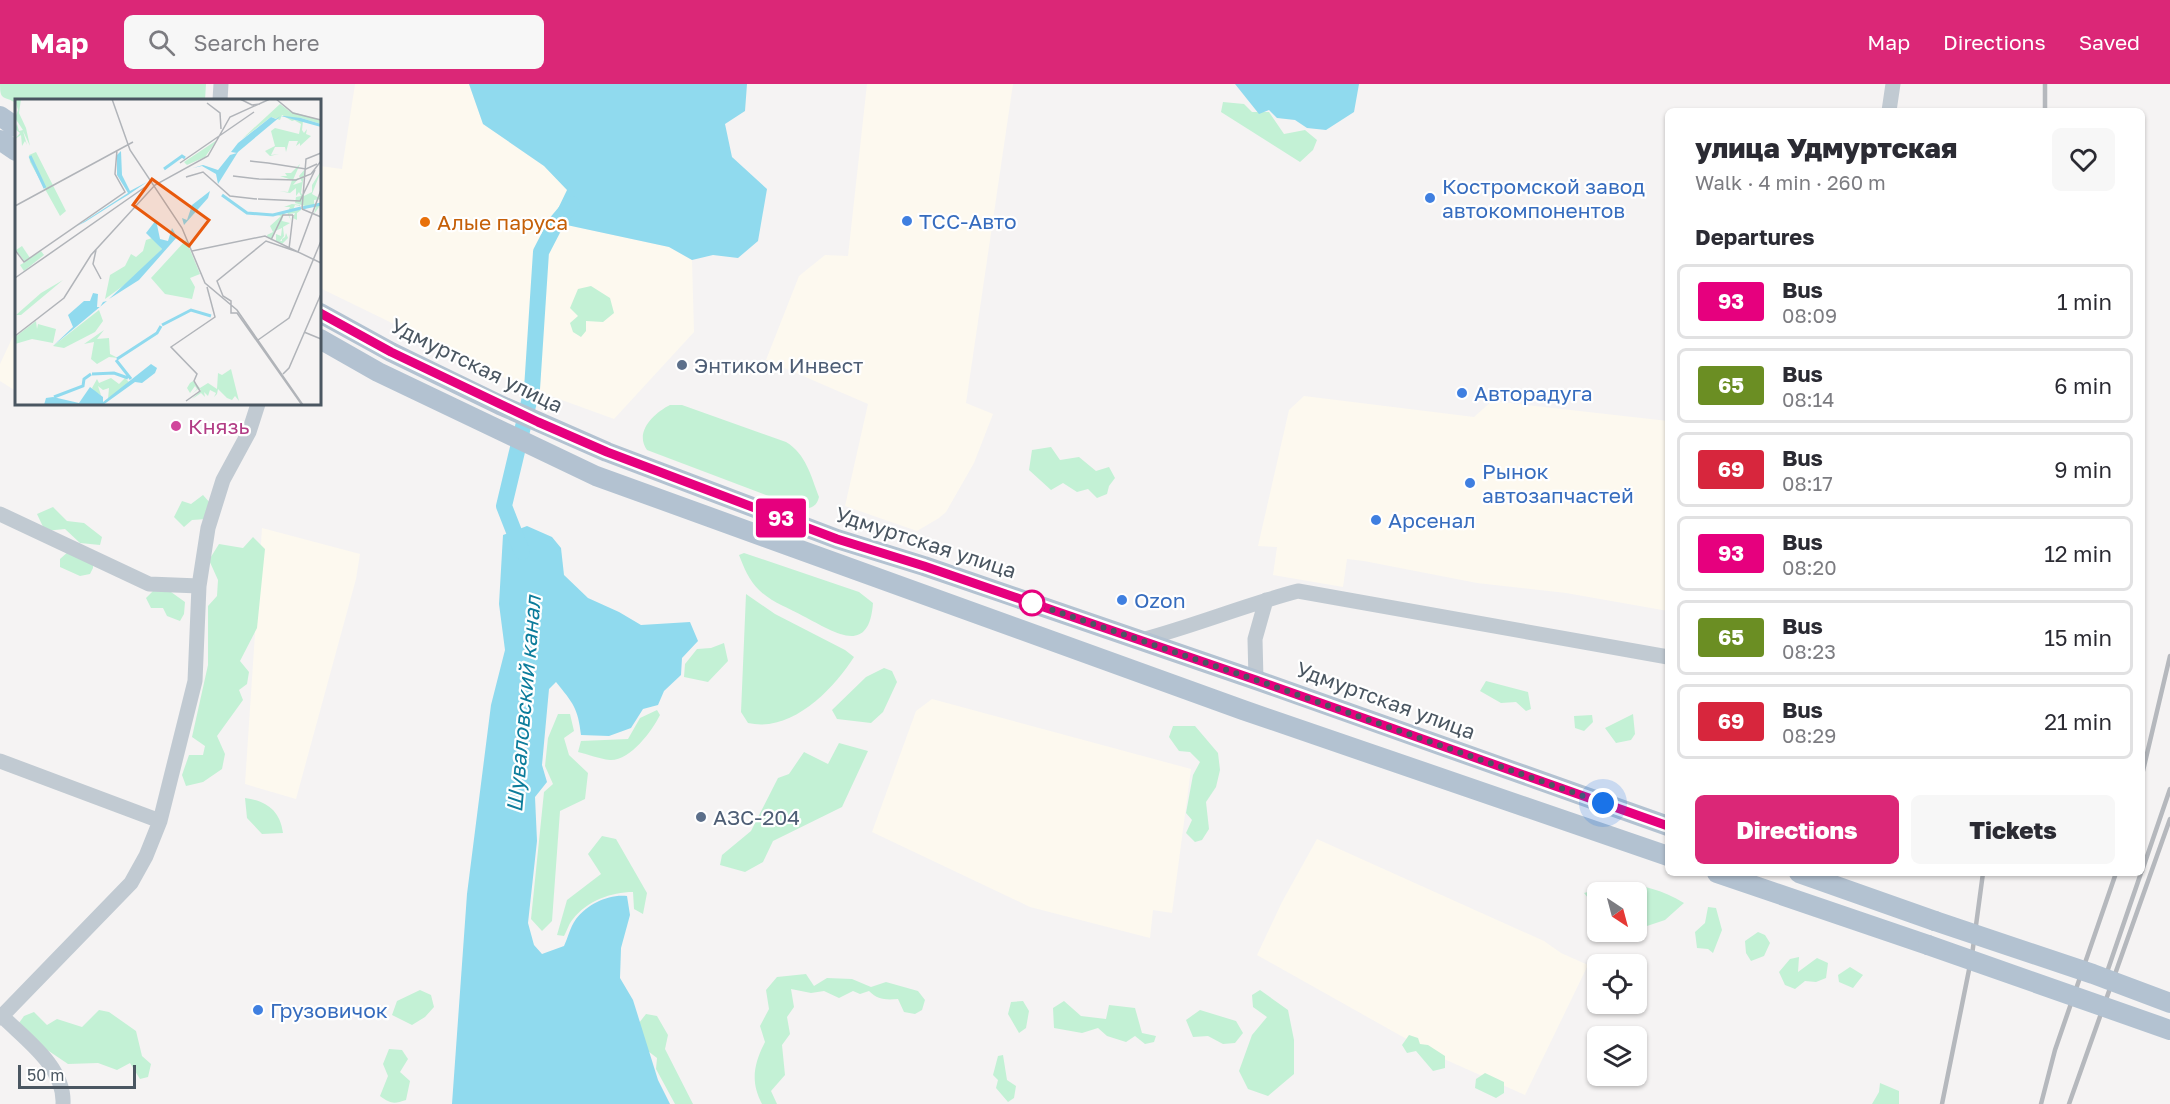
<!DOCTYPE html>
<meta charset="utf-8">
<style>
:root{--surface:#fff;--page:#f7f7f7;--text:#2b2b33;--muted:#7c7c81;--line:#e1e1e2;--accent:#db2777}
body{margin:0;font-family:"Golos Text",sans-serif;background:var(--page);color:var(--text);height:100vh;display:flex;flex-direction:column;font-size:22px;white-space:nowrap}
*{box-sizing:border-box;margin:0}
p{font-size:20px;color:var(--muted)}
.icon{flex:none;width:33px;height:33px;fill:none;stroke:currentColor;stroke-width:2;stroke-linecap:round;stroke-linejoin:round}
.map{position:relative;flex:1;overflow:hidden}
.side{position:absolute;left:1665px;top:24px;width:480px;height:768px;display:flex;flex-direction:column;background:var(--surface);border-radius:9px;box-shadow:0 2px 4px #0004}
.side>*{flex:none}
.badge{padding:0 12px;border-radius:4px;font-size:21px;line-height:39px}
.needle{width:39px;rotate:144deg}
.controls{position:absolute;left:1587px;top:798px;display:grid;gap:12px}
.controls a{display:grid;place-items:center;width:60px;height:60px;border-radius:9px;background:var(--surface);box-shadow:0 2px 4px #0004;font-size:30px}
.scale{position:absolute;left:18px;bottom:15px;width:118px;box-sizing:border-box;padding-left:6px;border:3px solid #4a5661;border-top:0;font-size:16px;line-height:21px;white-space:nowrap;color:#4a5661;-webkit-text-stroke:4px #fff;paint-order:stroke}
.you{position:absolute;width:30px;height:30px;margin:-15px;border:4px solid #fff;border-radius:50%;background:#1a73e8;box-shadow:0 0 0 9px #1a73e833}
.map>.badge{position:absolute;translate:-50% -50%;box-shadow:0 0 0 3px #fff}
h2{padding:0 30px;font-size:22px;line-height:54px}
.round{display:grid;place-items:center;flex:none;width:63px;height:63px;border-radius:9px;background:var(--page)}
.summary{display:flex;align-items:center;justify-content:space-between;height:102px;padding:0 30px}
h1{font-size:28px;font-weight:800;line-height:45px}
.cta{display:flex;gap:12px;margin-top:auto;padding:12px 30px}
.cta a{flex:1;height:69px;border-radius:9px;background:var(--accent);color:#fff;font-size:24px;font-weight:800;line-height:69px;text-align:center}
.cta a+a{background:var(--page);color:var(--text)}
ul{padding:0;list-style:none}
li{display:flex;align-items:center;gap:18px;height:75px;margin:0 12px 9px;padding:0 18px;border:3px solid var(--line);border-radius:9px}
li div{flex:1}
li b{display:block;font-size:22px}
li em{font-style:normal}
li .badge{min-width:66px;font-weight:700;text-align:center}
header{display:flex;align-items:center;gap:36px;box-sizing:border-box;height:84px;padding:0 30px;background:var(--accent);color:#fff}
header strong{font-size:28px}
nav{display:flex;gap:33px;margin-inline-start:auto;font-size:21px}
.search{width:420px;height:54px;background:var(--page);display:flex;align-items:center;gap:15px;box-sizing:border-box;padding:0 21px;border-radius:9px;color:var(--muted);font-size:22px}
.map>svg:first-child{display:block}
.commercial{fill:#fdf9ef}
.green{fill:#c3f1d5}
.water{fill:#90daee}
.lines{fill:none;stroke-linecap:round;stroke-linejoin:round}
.canal{stroke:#90daee;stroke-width:16}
.minor{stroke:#c1cad2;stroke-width:15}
.major{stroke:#b3c2d1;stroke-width:20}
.rail{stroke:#b5b8bd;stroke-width:4.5}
.major-bridge{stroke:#b3c2d1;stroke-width:20}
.line-casing{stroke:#fff;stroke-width:14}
.line{stroke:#e6007e;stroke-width:9}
.walk{stroke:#4a5661;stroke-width:6;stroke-dasharray:0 10.8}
.shop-dot{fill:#3f7fe0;stroke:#fff;stroke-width:2}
.food-dot{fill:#e8710a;stroke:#fff;stroke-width:2}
.service-dot{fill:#5c6f8a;stroke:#fff;stroke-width:2}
.hotel-dot{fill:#d1479c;stroke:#fff;stroke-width:2}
.stop-dot{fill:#fff;stroke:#e6007e;stroke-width:3}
.labels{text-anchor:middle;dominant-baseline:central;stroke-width:4.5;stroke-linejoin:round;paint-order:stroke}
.shop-label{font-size:21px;fill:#366cbe;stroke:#fff;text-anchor:start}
.food-label{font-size:21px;fill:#c56008;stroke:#fff;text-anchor:start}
.street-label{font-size:21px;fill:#4a5661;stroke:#fff}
.service-label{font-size:21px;fill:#4e5e75;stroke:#fff;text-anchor:start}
.hotel-label{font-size:21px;fill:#b23c85;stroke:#fff;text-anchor:start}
.water-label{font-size:22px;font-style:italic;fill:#0c7c9b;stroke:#fff}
.inset-river{fill:none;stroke:#90daee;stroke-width:3}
.inset-road{fill:none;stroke:#b1b4b9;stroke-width:1.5}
.view{fill:#e8590c;fill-opacity:0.15;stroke:#e8590c;stroke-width:3}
.inset-edge{fill:none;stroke:#4a5661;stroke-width:3}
</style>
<header>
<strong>Map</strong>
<div class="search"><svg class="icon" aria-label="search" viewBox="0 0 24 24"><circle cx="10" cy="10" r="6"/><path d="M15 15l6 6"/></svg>Search here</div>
<nav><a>Map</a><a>Directions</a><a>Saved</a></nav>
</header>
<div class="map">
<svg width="2170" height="1020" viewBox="0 0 2170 1020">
<rect width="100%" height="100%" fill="#f5f3f3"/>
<path class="commercial" d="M355 0H469L483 40 544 82 568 106 554 132 562 140 669 163 692 176 694 248 614 335 515 299 320 204V82L342 85Z
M867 0H1013L966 319 993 330 974 379 946 428 939 434 917 447 845 422 868 320 766 276 799 192 825 171 848 172Z
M16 246V307L0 297V280Z
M1304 312 1474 333 1492 317 1668 337V527L1566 509 1477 499 1364 477 1347 475 1343 503 1273 491 1277 463 1258 462 1289 326Z
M262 444 360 470 356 495 296 715 245 700Z
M932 615 1191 685 1172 829 1153 826 1150 854 1030 823 872 748 916 627Z
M1317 755 1544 857 1561 869 1588 881 1525 1011 1435 971 1257 871 1282 818Z"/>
<path class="green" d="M0 0H206L205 16H16V19C4 11 0 18 0 0Z
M1223 18 1244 20 1252 28H1269L1284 50 1305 46 1317 56 1313 66 1300 78 1221 28Z
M591 202 610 214 614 229 603 238 586 237V247L581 253 573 248 570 239 578 232 570 224 578 205Z
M670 321H682L786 358C806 370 811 392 819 413 817 422 812 424 803 425L647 366C634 348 654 329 670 321Z
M1051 363 1060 376 1079 373 1096 387 1109 383 1115 394 1109 402 1107 410 1097 414 1088 405 1077 408 1063 399 1051 406 1029 386 1032 366Z
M203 411 211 420 206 435 192 436 184 443 174 433 182 417 191 420Z
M53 423 67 437 84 439 102 453 100 461 80 459 65 445 45 447 37 430Z
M253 453 265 465 257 544 240 577 249 588 247 600 239 606 243 616 217 652 225 670 222 685 203 698 186 702 182 691 189 671H203L205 662 192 653 208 581V522L217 512 218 496 209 476 219 460 243 464Z
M69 467 93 477V484L90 490 80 492 60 483V475Z
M744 469 859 508 873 519C869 574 833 547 803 532 789 524 771 518 759 506 749 496 744 484 739 471Z
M153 507 171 508 185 518 184 530 180 537 167 532 163 524H151L146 514Z
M746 510 775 530 845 566 854 573C833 606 791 649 748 639L741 628Z
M724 559 728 577 708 598 684 593 685 580 697 565 711 564Z
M884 584 892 587 897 598 883 628 871 639 837 635 832 626 866 593Z
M1486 597 1528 608 1531 625 1526 627 1516 618 1501 619 1480 607Z
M657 626 660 631C652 647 630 677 610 676 599 675 588 670 578 668L581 657 628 655 640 634Z
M558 630H570L574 647 564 654 569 671 588 689 585 715 560 727 552 837 542 847 531 835 544 708 553 700 545 682 548 654Z
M1633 630 1635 650 1631 656 1616 659 1605 644Z
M1592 631 1593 638 1584 647 1575 644 1574 632Z
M1173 642H1195L1218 669 1220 686 1216 703 1206 718 1209 745 1202 756 1195 758 1186 749 1192 736 1186 729 1193 691 1200 678 1190 668 1179 667 1169 653Z
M839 659 868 667 842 723 773 757 763 778 745 788 720 781 722 771 751 747 778 694 789 690 804 668 828 680Z
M245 714C266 717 280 726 283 749L262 750 247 734Z
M602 752 616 755 647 809 643 830 634 825 633 808C611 808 587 817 573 835 569 839 567 847 564 852L557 851 567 816 601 790 588 770Z
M1619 799C1643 801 1663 806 1684 819L1665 836 1644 843 1637 840 1636 808H1598L1597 825 1584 809Z
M1708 823 1716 824 1722 846 1713 869 1708 865 1697 864 1695 848 1705 839Z
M1758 848 1765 851 1770 859 1764 872 1751 877 1746 869 1745 857Z
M1799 873 1798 888 1817 874 1828 879 1826 894 1816 898 1805 897 1795 905 1785 901 1779 888 1790 875Z
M1850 883 1863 891 1853 904 1839 898 1838 891Z
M806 890 814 902 827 894 852 895 871 903 886 898 918 907 925 916 922 926 915 930 904 928 898 915C886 916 878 916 869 907L860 910 853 907 839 914 824 907 811 909 791 905 794 923 787 933 790 950 782 961 785 991 771 1007 777 1020H762C750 997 754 980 765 958L760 942 769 925 766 906 777 893Z
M420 906 431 911 434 923 425 933 412 941 392 931 397 917Z
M1260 906 1288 926 1294 956V990L1268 1012 1248 1005 1239 987 1252 951 1267 933 1253 923 1252 911Z
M1023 917 1029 927 1026 944 1019 949 1008 930 1011 918Z
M1064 917 1081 932 1106 935 1109 921 1135 924 1142 949 1156 952 1154 958 1145 960 1135 952 1126 958 1107 952 1098 944 1082 949 1054 944 1053 924Z
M99 926 109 928 136 947 142 972 151 980 148 993 140 995 130 979 117 986 98 979 68 980 28 953 19 939 24 932 34 928 47 941 57 935 82 943Z
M1200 926 1236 937 1243 949 1235 959 1223 960 1208 952 1193 953 1186 936Z
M646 930 657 932 668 951 665 965 693 1020H675L656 985 657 974 644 964 635 944Z
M1409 951 1418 954 1420 960 1428 961 1445 972V984L1433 987 1416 967 1407 969 1402 961Z
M389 965 402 966 408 975 400 988 410 997 406 1016C394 1020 391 1020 380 1012L388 992 383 980Z
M1003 971 1007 996 1016 1002 1014 1014 1008 1018 996 1004 998 996 993 991 998 972Z
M1485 989 1504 998V1009L1496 1014 1475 1004 1476 995Z
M1880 999 1899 1007V1020H1872L1879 1008Z"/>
<path class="water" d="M469 0H747L745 27 725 40 732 73 767 105 758 157 738 174 713 171 692 176 669 163 562 140 554 133 567 106 544 82 483 40Z
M1235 0H1359L1354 28 1326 46 1307 44 1295 36 1277 34 1269 26 1259 30Z
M527 442 552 453 561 464 564 491 588 514 619 528 641 541 690 538 698 557 682 574 681 591 664 607 658 621 643 625 631 644 609 652 581 651C578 624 573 619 556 598L549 605 542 681 547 698 535 713 537 757 528 839 534 861 542 870 564 862C568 854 570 843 576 835 588 820 608 810 627 812L630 831 621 864 620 894 633 916 658 996 670 1020H452L467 810 491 621 505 566 499 520 503 451Z"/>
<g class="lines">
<path class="canal" d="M522 468 504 422 532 305 541 168 556 139 572 120"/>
<path class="minor" d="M220 16 221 0
M1889 27 1893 0
M0 430 149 500 199 502
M1141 556C1194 542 1245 521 1298 507L1668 573
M1256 596 1255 555 1266 516
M0 677 160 737
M2 932C26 956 65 983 63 1020
M0 934 131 799 146 772 160 737 195 597 199 502 208 444 223 396 249 348 258 320"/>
<path class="major" d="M0 32 16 43
M0 56 16 67
M320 229 391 268 500 321 607 368 837 455 924 482 1256 596 1668 742
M320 255 378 288 596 392 1243 626 1668 772
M1717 789 1928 861
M1799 789 1935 837"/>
<path class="rail" d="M2045 0V27
M2142 691 2170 572
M2142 787 2170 705
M2105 894 2141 789
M1942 1020 1972 871 1983 789
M2041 1020 2055 966 2116 789
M2069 1020 2170 735"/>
<path class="major-bridge" d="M1935 837 2093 890 2170 919
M1928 861 2170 946"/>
</g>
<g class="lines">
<g class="line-casing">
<path id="line" d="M320 229 391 268 538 338 607 368 837 455 924 482 1256 596 1668 742"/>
</g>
<use href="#line" class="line"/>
<path class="walk" d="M1032 519 1256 596 1603 719"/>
</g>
<g class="shop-dot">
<circle cx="1430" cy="114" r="6"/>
<circle cx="907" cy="137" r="6"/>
<circle cx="1462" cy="309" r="6"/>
<circle cx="1470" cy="399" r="6"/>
<circle cx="1376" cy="436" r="6"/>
<circle cx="1122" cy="516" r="6"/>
<circle cx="258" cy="926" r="6"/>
</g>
<circle class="food-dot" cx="425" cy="138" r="6"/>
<g class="service-dot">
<circle cx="682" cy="281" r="6"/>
<circle cx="701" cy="733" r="6"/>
</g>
<circle class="hotel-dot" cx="176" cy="342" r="6"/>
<circle class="stop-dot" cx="1032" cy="519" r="12"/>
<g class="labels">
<g class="shop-label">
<text x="1442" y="102">Костромской завод<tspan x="1442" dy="24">автокомпонентов</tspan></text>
<text x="919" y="137">ТСС-Авто</text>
<text x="1474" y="309">Авторадуга</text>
<text x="1482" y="387">Рынок<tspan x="1482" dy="24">автозапчастей</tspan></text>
<text x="1388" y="436">Арсенал</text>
<text x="1134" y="516">Ozon</text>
<text x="270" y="926">Грузовичок</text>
</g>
<g class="food-label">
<text x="437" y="138">Алые паруса</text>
</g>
<g class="street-label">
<text transform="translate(477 281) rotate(26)">Удмуртская улица</text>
<text transform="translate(926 458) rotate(18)">Удмуртская улица</text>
<text transform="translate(1386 616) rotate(20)">Удмуртская улица</text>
</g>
<g class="service-label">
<text x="694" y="281">Энтиком Инвест</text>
<text x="713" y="733">АЗС-204</text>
</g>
<g class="hotel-label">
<text x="188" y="342">Князь</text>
</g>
<g class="water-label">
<text transform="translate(523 620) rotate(-85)">Шуваловский канал</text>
</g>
</g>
<g transform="translate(15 15)">
<rect width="306" height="306" fill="#f5f3f3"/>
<path d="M6 0 4 14 11 29 15 47 8 32 12 46 10 42 7 47 6 36 0 40 5 34 0 30 2 25 4 32 8 31 0 19 3 11 0 1ZM265 5 274 12 306 21V25L286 19 277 22 267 16 265 21 256 18 227 40ZM279 21 288 22 287 31 289 34 292 30 291 35 296 37 285 47V44L281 47 283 42H274L271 53 270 48H260L256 56 264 55 255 57 250 52 260 47 256 32 260 29 284 35 286 25ZM202 41 190 58 172 66 169 63ZM21 53 51 112 45 117 15 63 14 56ZM285 65 278 81 284 79 278 86 287 83 284 77 290 70 286 94 289 97 297 93V86L306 72 297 95 306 100 299 101V106L306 105 299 115 301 107 288 110 290 107 280 104 281 98 286 97 284 93 281 97V89L275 94 264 92 273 93 277 81 265 77H272L270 74H276ZM277 105 285 106V107L280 106 278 111H286L282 114V121L278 119 280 114 274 115 276 122 272 113 268 116 267 122 275 124 268 128 269 137 265 142H267V140L270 138 271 134 273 139 267 145 261 142V135L266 137 267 129 260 132 257 141 253 139 252 136 258 133 255 127 266 117 258 115 273 112 275 108H269ZM137 139 147 150 119 179 90 200 95 176 110 167 116 155 121 158 128 152 131 141ZM171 141 185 175 175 179 180 188 177 200 150 195 136 179ZM7 147 15 159 26 152 29 156 9 172 5 166 10 163 1 151ZM48 181 6 216H1L26 194ZM84 211 88 222 80 233 49 249 38 247ZM21 222 22 230 23 225 41 230 38 244 17 240 0 245V238ZM89 231 82 240 94 239 95 255 103 259 94 258 82 265 76 260 79 243 69 245ZM216 270 224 302 220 297 217 301 212 299 203 290 202 295 199 298 201 294 195 291 193 297 189 293 190 298 186 294 177 300 186 291 183 289V290L177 295 182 290 180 287 175 294 172 289 175 284 178 282 185 289 193 284 202 290 203 274 207 276ZM96 279 104 285 110 279 115 284 93 300 94 289 88 291 83 287 86 296 80 293 77 289 82 280 84 284Z" fill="#c3f1d5"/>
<path d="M266 17 223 53 203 85 201 75 187 67 178 69 188 66 203 71 215 56 222 54 216 53 223 44 256 18 261 20 266 17H269L286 19 306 25V28ZM106 52 107 76 115 92 132 83 113 96 103 102 70 123 62 127 113 94 102 76V56ZM195 92 193 99 169 126 167 119 172 121 177 106ZM141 121 145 140 153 142 157 129 162 138 124 181 94 200 147 150 131 134ZM78 194 83 195 82 208H85L88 203 92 202 38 247 58 228 53 216 69 202H75ZM136 265 142 269 140 274 127 284 120 283 88 306H29L31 299 38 298 64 304 75 288 88 298V303Z" fill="#90daee"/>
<path class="inset-river" d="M15 57 30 89M149 70 167 57 170 59M207 96 232 114 258 116 286 109M287 109 306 105M147 226 176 211 196 217M102 260 142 234 146 227M101 261 116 280M77 275 99 274 113 279M39 298 68 287 69 280 76 275"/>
<path class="inset-road" d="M97 0 115 51 167 129 190 184 222 211 288 306M225 0 237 6 245 5M261 0 278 14 306 21M192 4 205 14 206 30M235 62 253 64M165 64 239 13M253 64 291 70 302 65M218 77 244 80M171 78 188 73 215 97 242 100M244 80 281 81 296 75 306 62M243 100 285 102 300 71M0 107 118 43M287 110 291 60 306 54M287 110 306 118M256 141 268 116H278M274 150 278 116M0 151 9 163 110 93 100 75 102 51M81 151 78 165 86 180M177 152 250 137 306 164M0 179 133 86M289 233 306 240M0 237 49 199 76 156 140 86 193 57 215 18 255 0M243 241 274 219 306 142M268 275 274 269 306 195M171 302 185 292 179 282 182 275 156 248 200 218 192 188M287 306 222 214H216V202L208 197 202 182 251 142 283 153 306 91"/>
<path class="view" d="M137 80 194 121 174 147 118 106Z"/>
<rect width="306" height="306" class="inset-edge"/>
</g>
</svg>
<div class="controls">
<a><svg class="needle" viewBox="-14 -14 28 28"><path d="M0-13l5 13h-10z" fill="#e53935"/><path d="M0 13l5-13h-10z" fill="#7c7c81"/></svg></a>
<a><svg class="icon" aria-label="locate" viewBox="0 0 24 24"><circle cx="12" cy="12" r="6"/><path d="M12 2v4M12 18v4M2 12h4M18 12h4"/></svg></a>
<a><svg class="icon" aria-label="layers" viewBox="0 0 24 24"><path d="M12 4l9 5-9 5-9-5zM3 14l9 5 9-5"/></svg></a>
</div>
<div class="scale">50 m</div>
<div class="you" style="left:1603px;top:719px"></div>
<b class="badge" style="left:781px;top:434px;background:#e6007e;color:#fff">93</b>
<section class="side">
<div class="summary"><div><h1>улица Удмуртская</h1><p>Walk · 4 min · 260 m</p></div><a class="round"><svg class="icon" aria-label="heart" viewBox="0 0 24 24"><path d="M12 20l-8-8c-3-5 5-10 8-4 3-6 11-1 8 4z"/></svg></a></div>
<h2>Departures</h2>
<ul>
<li><span class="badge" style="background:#e6007e;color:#fff">93</span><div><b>Bus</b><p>08:09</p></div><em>1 min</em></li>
<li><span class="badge" style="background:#6b8e23;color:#fff">65</span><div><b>Bus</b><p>08:14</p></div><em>6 min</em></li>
<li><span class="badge" style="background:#d7263d;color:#fff">69</span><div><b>Bus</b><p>08:17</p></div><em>9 min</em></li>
<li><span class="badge" style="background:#e6007e;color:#fff">93</span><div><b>Bus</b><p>08:20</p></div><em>12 min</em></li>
<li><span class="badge" style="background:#6b8e23;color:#fff">65</span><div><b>Bus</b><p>08:23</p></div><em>15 min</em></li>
<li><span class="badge" style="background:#d7263d;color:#fff">69</span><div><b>Bus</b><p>08:29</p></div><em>21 min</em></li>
</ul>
<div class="cta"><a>Directions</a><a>Tickets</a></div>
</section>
</div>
